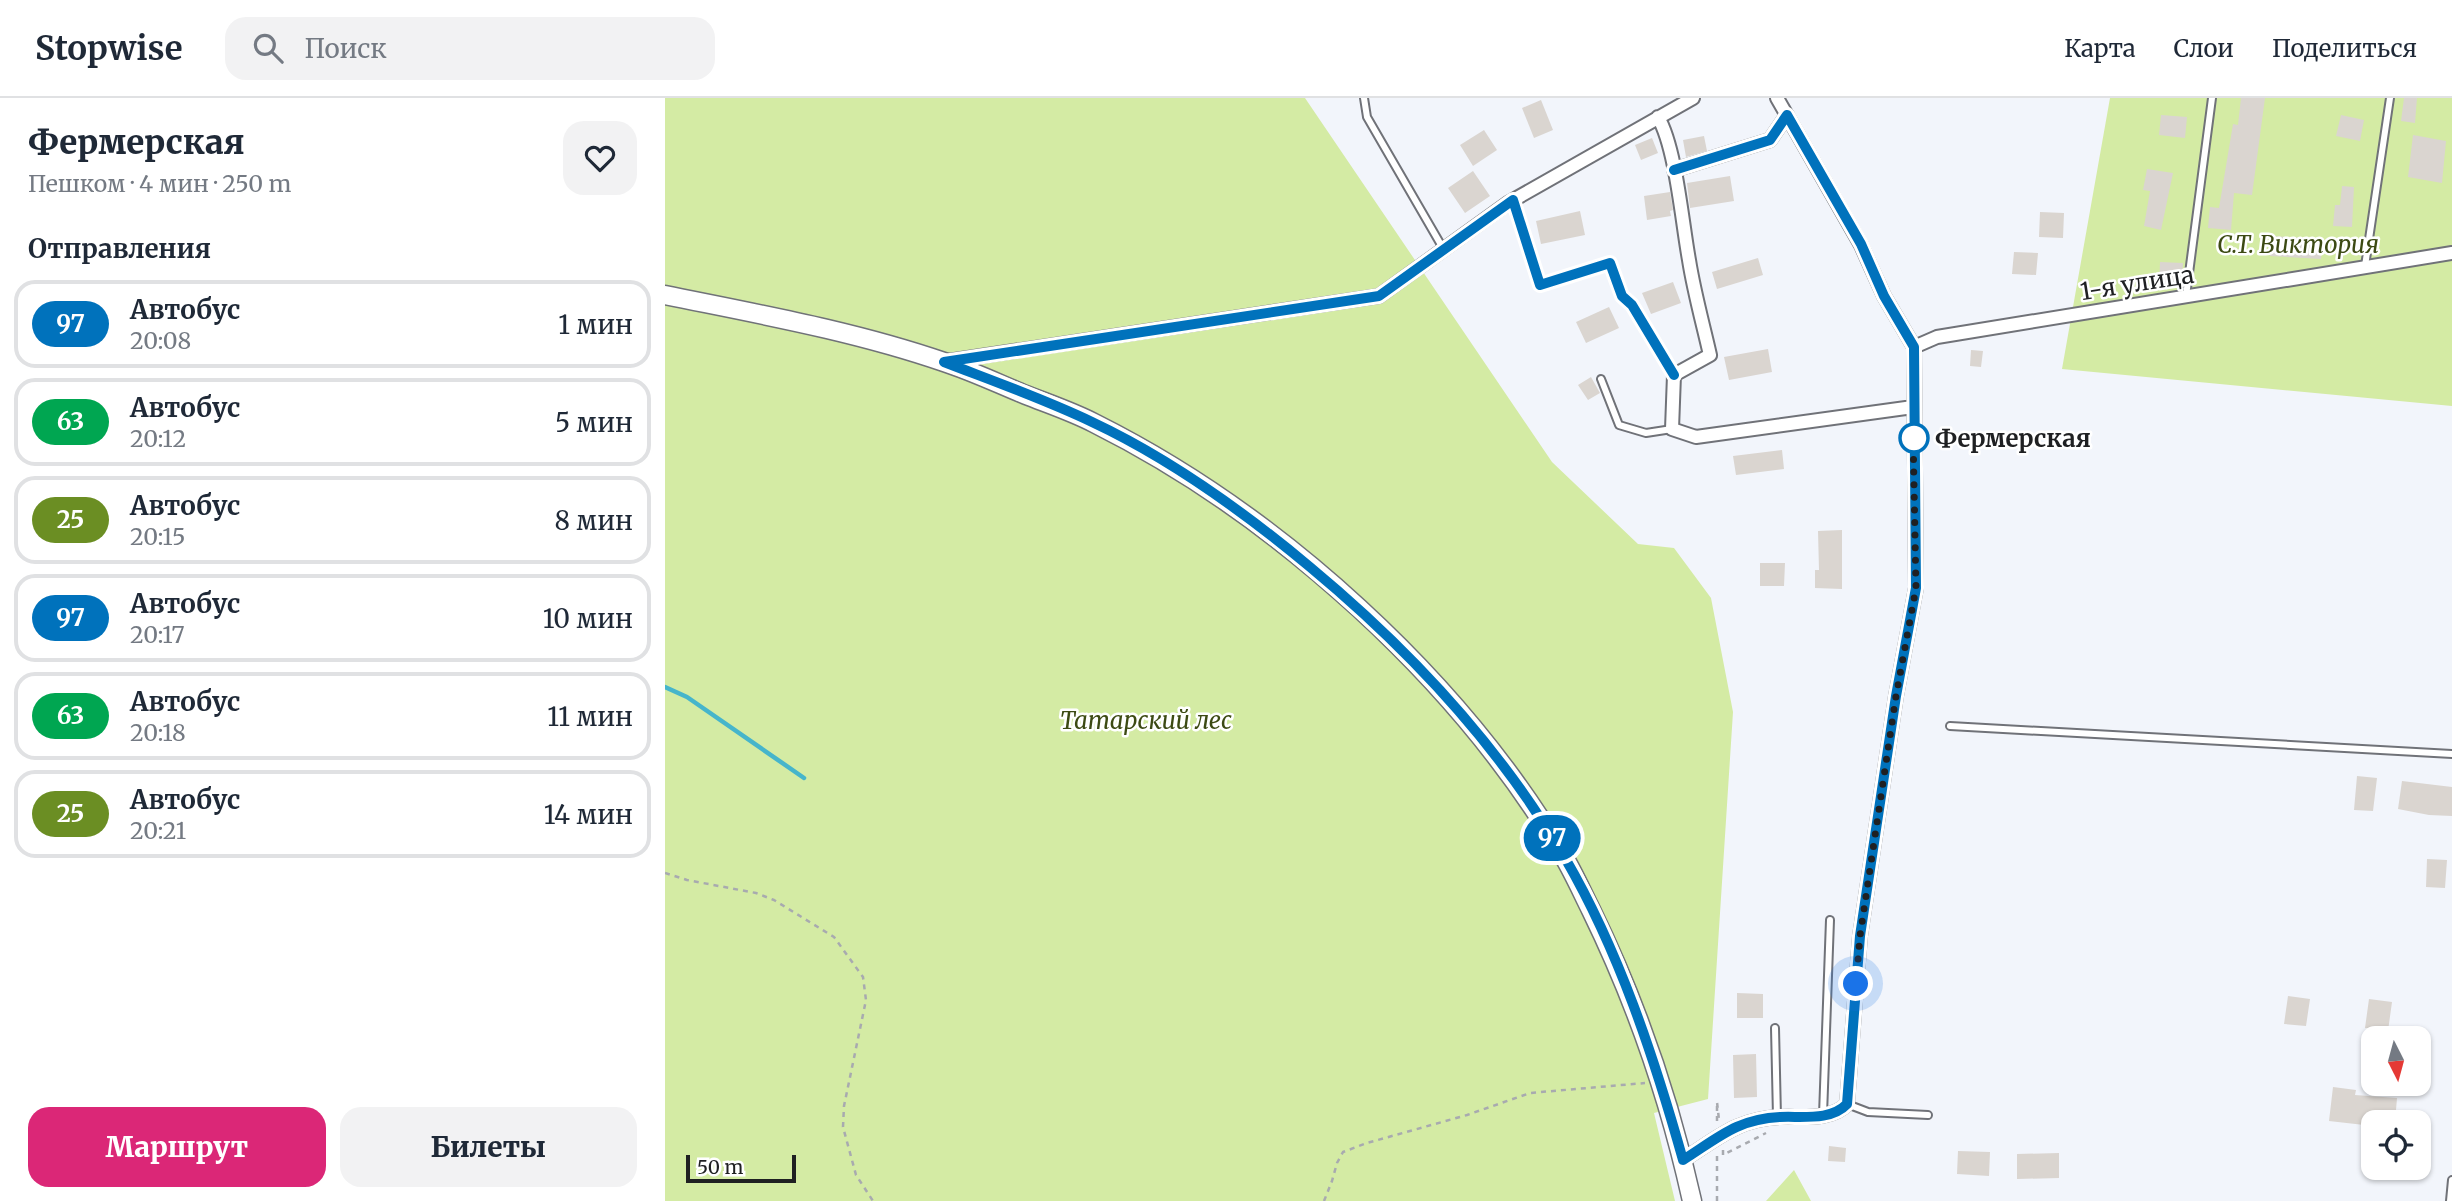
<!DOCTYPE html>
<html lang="ru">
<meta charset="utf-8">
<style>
:root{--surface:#fff;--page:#f2f2f3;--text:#1f2937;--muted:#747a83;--line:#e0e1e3;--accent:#db2777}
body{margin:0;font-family:Merriweather,serif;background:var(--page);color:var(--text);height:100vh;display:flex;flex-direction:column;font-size:26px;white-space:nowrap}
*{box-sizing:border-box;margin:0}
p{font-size:23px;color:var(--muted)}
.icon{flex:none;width:38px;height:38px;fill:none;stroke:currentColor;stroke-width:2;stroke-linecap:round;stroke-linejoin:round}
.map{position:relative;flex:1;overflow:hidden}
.side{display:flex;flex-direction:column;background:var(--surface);width:665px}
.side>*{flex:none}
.badge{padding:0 14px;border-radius:23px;font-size:24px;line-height:46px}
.needle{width:46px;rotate:174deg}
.fabs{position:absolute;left:1696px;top:928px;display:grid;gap:14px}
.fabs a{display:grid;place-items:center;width:70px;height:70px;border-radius:14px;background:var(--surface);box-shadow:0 2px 5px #0004;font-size:35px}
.scale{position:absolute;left:21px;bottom:18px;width:110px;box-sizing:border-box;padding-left:7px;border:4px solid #1f2022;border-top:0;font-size:19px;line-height:24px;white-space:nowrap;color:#1f2022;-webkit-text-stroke:5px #fff;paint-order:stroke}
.you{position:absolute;width:35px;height:35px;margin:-18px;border:5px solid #fff;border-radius:50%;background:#1a73e8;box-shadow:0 0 0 10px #1a73e833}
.map>.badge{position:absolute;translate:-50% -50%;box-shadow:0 0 0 4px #fff}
h2{padding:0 28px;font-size:26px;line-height:63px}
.round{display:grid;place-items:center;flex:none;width:74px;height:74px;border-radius:21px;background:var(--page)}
.head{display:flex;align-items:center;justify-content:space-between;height:119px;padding:0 28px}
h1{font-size:33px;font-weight:800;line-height:52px}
.button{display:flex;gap:14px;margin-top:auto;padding:14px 28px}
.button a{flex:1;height:80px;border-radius:21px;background:var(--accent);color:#fff;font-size:28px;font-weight:800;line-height:80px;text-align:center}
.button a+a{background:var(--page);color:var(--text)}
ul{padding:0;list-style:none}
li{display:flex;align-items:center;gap:21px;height:88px;margin:0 14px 10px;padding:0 14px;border:4px solid var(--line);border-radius:21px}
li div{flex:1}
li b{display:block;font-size:26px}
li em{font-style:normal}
li .badge{min-width:77px;font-weight:700;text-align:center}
header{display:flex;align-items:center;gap:42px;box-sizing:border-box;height:98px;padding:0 35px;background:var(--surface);border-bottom:2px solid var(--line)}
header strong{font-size:33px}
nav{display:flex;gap:38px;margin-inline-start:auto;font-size:24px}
.search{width:490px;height:63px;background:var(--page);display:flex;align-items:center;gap:18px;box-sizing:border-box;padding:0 24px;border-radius:21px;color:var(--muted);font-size:26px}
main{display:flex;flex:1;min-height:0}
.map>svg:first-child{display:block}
.green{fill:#d4eba4}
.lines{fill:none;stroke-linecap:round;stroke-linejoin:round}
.stream{stroke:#46b5cb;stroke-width:4.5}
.building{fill:#dad5d0}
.lane-casing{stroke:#707278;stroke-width:10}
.street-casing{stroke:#707278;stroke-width:16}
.secondary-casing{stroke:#707278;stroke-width:21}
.path{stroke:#a8aaaf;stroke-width:2.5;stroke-dasharray:5 5;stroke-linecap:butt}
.lane{stroke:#fff;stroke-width:6}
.street{stroke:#fff;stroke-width:12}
.secondary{stroke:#fff;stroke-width:18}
.line-casing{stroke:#fff;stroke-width:16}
.line{stroke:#0072bc;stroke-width:10}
.walk{stroke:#1f2022;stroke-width:7;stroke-dasharray:0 12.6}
.stop-dot{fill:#fff;stroke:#0072bc;stroke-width:3.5}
.labels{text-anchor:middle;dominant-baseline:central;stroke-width:5;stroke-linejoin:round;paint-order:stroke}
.park-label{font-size:24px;font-style:italic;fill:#3c4a13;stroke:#fff}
.street-label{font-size:24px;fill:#1f2022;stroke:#fff}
.stop-label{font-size:24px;font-weight:bold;fill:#1f2022;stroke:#fff;text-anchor:start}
</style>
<header>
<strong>Stopwise</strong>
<div class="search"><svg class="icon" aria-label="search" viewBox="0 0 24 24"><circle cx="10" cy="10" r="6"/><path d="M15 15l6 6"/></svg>Поиск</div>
<nav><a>Карта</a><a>Слои</a><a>Поделиться</a></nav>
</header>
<main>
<section class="side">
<div class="head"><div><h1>Фермерская</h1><p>Пешком · 4 мин · 250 m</p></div><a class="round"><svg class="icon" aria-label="heart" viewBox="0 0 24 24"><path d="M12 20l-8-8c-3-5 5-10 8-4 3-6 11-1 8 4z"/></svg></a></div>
<h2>Отправления</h2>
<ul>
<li><span class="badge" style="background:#0072bc;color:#fff">97</span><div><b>Автобус</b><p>20:08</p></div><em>1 мин</em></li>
<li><span class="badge" style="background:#00a651;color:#fff">63</span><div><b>Автобус</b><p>20:12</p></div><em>5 мин</em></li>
<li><span class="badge" style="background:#6b8e23;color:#fff">25</span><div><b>Автобус</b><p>20:15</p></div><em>8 мин</em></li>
<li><span class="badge" style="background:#0072bc;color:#fff">97</span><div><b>Автобус</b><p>20:17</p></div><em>10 мин</em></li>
<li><span class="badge" style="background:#00a651;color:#fff">63</span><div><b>Автобус</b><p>20:18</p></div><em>11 мин</em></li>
<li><span class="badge" style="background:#6b8e23;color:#fff">25</span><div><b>Автобус</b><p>20:21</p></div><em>14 мин</em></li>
</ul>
<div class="button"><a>Маршрут</a><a>Билеты</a></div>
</section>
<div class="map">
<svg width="1787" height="1103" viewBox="0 0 1787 1103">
<rect width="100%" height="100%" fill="#f2f5fb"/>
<path class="green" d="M0 0H640L887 364 973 446 1009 450 1046 500 1068 614 1043 1001 989 1015 1010 1103H0Z
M1445 0H1787V308L1397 271Z
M1129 1072 1146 1103H1101Z"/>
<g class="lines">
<path class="stream" d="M0 589 22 599 139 680"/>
</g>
<path class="building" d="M1576 0H1600L1587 97 1569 95 1566 132 1543 130 1545 109 1554 110 1568 26 1573 27Z
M1739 0H1752L1750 25 1736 23Z
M876 2 888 32 869 40 857 10Z
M1496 17 1522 19 1520 40 1494 37Z
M1676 17 1699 22 1695 43 1671 38Z
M819 32 832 52 808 68 795 47Z
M1748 37 1781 43 1777 85 1743 79Z
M1039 38 1042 53 1021 59 1018 42Z
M987 40 993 55 976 62 970 47Z
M1482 71 1508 75 1496 132 1479 128 1485 93 1478 92Z
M808 73 825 98 800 115 783 90Z
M1065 78 1069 103 1025 110 1022 85Z
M1677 88 1689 89 1687 129 1668 128 1670 107H1675Z
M1005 94 1008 112 1005 113 1006 118 982 122 979 98Z
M915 113 920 137 876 146 871 123Z
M1375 114 1399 115 1398 140 1374 139Z
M1606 138 1657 141 1656 161 1605 158Z
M1349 154 1373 155 1371 177 1347 176Z
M1093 160 1098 177 1052 191 1047 174Z
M1495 164 1518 165 1516 189 1494 188Z
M1008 184 1016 205 986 216 977 195Z
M944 209 954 230 921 245 911 224Z
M1103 251 1107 274 1064 282 1059 259Z
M1306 252 1318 253 1316 269 1305 268Z
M926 279 935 295 923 302 913 287Z
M1117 352 1119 371 1071 377 1068 358Z
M1177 432V491L1150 490V472H1154L1153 433Z
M1095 465H1120L1119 488H1095Z
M1692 678 1712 680 1708 713 1689 712Z
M1737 683 1787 689V718L1764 717 1733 711Z
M1762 761 1782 762 1780 790 1761 789Z
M1072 895 1098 896V920H1072Z
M1623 898 1645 901 1641 928 1619 926Z
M1704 901 1727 904 1723 933 1700 930Z
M1091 956 1092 999 1069 1000 1068 957Z
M1668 989 1691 992 1690 997 1732 1000 1730 1024H1708V1028L1664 1023Z
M1164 1048 1181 1050 1180 1064 1163 1063Z
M1293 1053 1325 1054 1324 1078 1292 1076Z
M1394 1055V1080L1352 1081V1056Z"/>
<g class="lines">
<g class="lane-casing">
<path id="lane" d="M699 0 702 19 779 152
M848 103 875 187 945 165 957 198 967 207 1009 277
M1700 168 1725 0
M1521 198 1547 0
M936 281 954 327 981 335 1007 331
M1285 628 1787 656
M1110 930 1112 1019
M1182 1006 1203 1014 1263 1017
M1158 1017 1165 822
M1785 1103 1787 1082"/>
</g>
<g class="street-casing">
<path id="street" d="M993 19C1011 50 1017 124 1024 162 1029 194 1038 226 1045 257L1009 277 1007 331 1031 339 1248 309
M1009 72 1105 42 1122 17
M1249 249 1272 239 1787 155
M283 263 714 198 843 105 1028 0
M1018 1062C1053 1040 1072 1021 1115 1019 1137 1018 1166 1023 1182 1006L1195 838 1231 598 1251 490 1249 249 1219 198 1196 147 1112 0"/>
</g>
<g class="secondary-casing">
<path id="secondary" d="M0 197C93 216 189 233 279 264 307 273 334 286 361 297 384 306 408 314 429 325 613 417 795 582 899 759 909 776 917 794 926 812 971 904 1005 1003 1027 1103"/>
</g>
<path class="path" d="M0 775 22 782 91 795 109 802 169 839 198 879 201 902 179 1008 178 1029 191 1077 208 1103
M1052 1023V1004L1054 1022
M1058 1052V1057L1101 1035
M659 1103 667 1083 672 1065 678 1054 702 1045 802 1017 865 995 980 985
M1052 1103V1057"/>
<use href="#lane" class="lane"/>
<use href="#street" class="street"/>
<use href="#secondary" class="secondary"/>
</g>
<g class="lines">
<g class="line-casing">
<path id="line" d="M1009 72 1105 42 1122 17 1196 146 1219 198 1249 249 1251 490 1231 598 1195 838 1182 1006C1166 1023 1137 1018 1115 1019 1072 1021 1053 1040 1018 1062 989 959 954 853 900 760 834 647 745 552 645 469 578 413 506 361 427 324 379 301 328 283 279 264L714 198 848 102 875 187 945 165 957 198 967 207 1009 277"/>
</g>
<use href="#line" class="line"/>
<path class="walk" d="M1191 886 1195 838 1231 598 1251 490 1248 335 1249 340"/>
</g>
<circle class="stop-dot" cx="1249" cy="340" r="14"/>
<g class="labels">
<g class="park-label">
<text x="1633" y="146">С.Т. Виктория</text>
<text x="481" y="622">Татарский лес</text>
</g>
<g class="street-label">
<text transform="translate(1472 185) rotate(-9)">1-я улица</text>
</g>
<g class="stop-label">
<text x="1270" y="340">Фермерская</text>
</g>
</g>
</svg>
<div class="fabs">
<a><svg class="needle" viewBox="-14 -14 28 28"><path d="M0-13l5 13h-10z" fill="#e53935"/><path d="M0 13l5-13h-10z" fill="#747a83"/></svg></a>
<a><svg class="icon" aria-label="locate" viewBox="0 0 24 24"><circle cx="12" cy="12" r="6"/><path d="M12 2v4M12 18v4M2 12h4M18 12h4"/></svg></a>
</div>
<div class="scale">50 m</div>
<div class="you" style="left:1191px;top:886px"></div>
<b class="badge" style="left:887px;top:740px;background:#0072bc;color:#fff">97</b>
</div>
</main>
